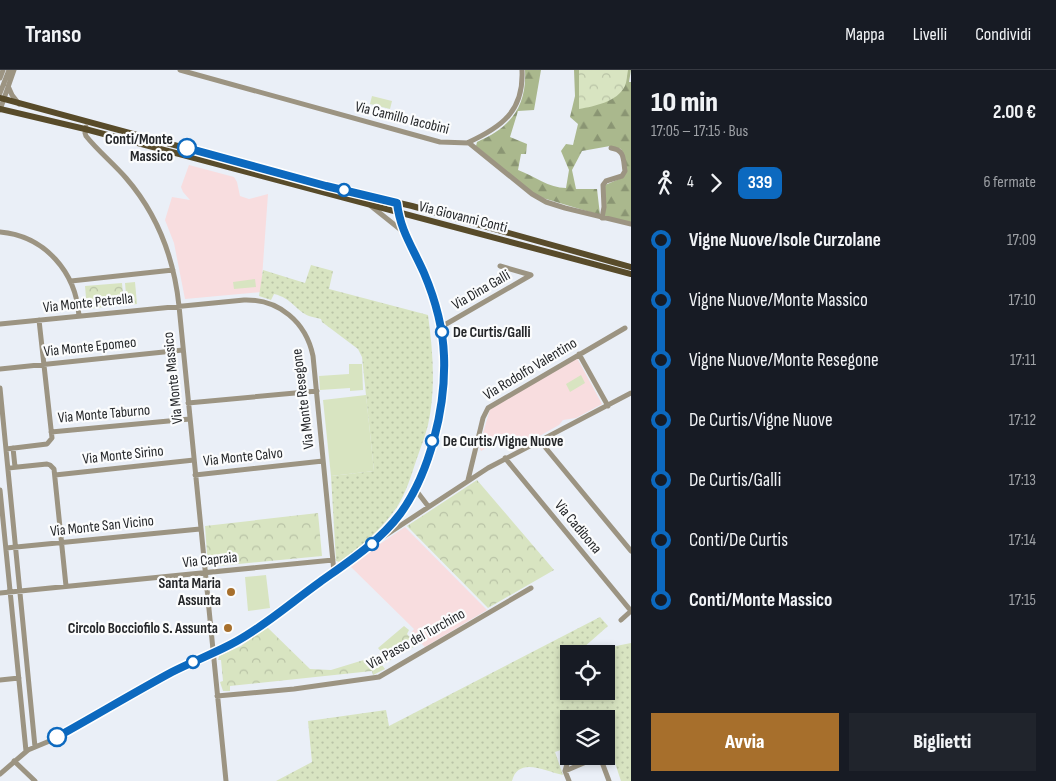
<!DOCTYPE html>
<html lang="it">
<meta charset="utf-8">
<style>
:root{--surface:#171b24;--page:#20242c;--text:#f1f3f6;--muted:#9ea1a6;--line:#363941;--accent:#a76f2c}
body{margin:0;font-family:"Sofia Sans Condensed",sans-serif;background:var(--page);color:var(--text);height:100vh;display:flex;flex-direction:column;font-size:19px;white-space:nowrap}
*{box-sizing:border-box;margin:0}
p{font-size:16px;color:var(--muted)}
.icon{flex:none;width:28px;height:28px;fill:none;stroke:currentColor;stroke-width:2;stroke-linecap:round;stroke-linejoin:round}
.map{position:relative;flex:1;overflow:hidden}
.sheet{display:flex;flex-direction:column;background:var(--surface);width:425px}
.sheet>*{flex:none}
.badge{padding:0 10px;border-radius:8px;font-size:18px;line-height:32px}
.controls{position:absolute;left:560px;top:575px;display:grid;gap:10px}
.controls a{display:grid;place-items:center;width:55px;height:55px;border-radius:0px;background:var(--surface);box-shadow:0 2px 8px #0003;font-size:25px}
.map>.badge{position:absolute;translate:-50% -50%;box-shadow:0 0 0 2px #fff}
.legs{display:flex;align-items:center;gap:8px;height:55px;padding:0 20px;font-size:16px}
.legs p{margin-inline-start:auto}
.summary{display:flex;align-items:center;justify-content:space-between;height:85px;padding:0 20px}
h1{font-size:28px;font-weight:800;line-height:38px}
.button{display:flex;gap:10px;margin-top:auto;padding:10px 20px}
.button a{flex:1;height:58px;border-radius:0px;background:var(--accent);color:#fff;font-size:20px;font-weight:800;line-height:58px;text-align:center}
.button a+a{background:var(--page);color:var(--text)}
ul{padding:0 20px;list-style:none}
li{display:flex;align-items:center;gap:18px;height:60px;font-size:19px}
li i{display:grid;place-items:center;width:8px;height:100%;margin:0 6px;background:currentColor}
li i::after{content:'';width:12px;height:12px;margin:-6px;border:4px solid;border-radius:50%;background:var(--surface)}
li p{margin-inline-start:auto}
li:first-child i{background:linear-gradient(#0000 50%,currentColor 0)}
li:last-child i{background:linear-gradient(currentColor 50%,#0000 0)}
header{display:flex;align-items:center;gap:30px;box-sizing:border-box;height:70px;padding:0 25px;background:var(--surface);border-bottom:1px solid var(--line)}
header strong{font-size:24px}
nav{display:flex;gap:28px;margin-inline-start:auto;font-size:18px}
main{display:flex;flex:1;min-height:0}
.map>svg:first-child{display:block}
.education{fill:#f8dddf}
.grass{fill:url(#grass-dots);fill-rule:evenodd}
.forest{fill:url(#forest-firs)}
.park{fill:url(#park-crowns)}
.pitch{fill:#d8e4c1}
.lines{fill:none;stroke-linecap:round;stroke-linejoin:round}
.minor{stroke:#9c9482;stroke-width:5}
.major{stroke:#584b2a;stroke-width:6}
.line-1-casing{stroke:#fff;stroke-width:11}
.line-1{stroke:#0c69bf;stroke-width:8}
.stop-1-dot{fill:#fff;stroke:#0c69bf;stroke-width:2.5}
.poi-dot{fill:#a76f2c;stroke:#fbfcfd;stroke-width:2}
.labels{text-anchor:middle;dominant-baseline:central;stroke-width:4.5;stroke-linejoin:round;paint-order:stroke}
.street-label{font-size:15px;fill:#242629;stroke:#fbfcfd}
.stop-label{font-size:15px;font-weight:bold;fill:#242629;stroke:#fbfcfd;text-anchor:start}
.poi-label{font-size:15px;font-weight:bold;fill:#242629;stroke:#fbfcfd;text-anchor:end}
</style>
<header>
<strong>Transo</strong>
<nav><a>Mappa</a><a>Livelli</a><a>Condividi</a></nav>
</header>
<main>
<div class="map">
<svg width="631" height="711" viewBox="0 0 631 711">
<defs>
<pattern id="grass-dots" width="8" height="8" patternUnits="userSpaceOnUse" patternTransform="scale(1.25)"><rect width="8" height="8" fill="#d8e4c1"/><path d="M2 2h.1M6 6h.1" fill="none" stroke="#b9c3a6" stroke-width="1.8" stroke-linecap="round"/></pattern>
<pattern id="forest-firs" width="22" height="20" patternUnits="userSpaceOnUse" patternTransform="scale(1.25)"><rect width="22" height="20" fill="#aab88d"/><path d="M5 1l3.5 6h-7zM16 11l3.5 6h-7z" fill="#8a9573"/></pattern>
<pattern id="park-crowns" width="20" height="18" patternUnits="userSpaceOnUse" patternTransform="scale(1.25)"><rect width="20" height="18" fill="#d8e4c1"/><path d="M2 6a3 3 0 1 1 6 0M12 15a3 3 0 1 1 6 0" fill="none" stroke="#b9c3a6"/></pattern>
</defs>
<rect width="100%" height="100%" fill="#eaeff7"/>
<path class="education" d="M189 95 234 107 237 112 240 126 249 129 268 124 261 222 185 229 174 173 165 150 172 127 190 130 183 122 181 117Z
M577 288 602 334 576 348 563 350 559 355 513 381 508 372 502 375 500 370 481 381 479 377 490 339Z
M405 457 487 540 425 577 411 563 414 559 349 495Z"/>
<path class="grass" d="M311 195 333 201 329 219 428 245C433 282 436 319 428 355 425 367 420 379 416 391 411 406 406 423 397 437 382 459 362 476 340 492L336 491 331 406 374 401 362 287 358 279 322 252 321 249C317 248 312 247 309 246 296 241 292 228 274 224L271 230 259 226 263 200 305 213Z
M600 547 608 556 583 578 586 582 631 573V711H621L606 666V649H569V677L555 682 563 705C545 701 518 686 512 711H276L312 692 308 651 386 640 389 656ZM569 584H606V621H569Z"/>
<path class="forest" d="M525 0H541L534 40 518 41 510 67 527 74 526 84H521L518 100C534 106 549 118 566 118L569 100 561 81 566 74 573 75 578 54 570 47 575 26 574 0H631L629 12H631V153L604 146 605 115 624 107V86L621 79 610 76 582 81 572 100 576 119H597L600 145 536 126 476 76 477 72C510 58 527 37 525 0Z"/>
<path class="park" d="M579 0H628C627 5 627 11 625 16 617 32 595 36 579 39Z
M135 212 137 234 127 235 125 213Z
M122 213 124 235 87 239 85 216Z
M477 410 554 500 488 538 407 456Z
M318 443 322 486 208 497 205 456Z
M404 556 409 560 407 564 417 575 382 595 385 599 373 605 372 601 230 616V621H223L220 612 223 611 221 590H218L219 586 241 576 267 557 310 599 331 600 380 585 382 583 378 578Z"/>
<path class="pitch" d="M372 26 392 31 390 39 370 34Z
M255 209 256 217 234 219 233 212Z
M349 294H362L363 320 350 321V318L320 320 319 306 349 304Z
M581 305 585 313 570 322 566 314Z
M366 325 374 401 331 406 323 330Z
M266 505 270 538 248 541 245 507Z"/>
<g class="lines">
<path class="minor" d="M180 0 440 72 469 73 532 124 546 132 565 138 631 154
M0 8 3 0
M8 16 12 25 19 34
M0 23 9 0
M0 40 14 0
M86 57 85 63 86 66C98 81 114 94 126 108 158 145 174 188 179 236L226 711
M467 73C502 57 524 41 522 0
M371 136 401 160
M602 148 604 137 603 115 606 111 622 106 625 101C623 89 625 80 611 78
M0 162C45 166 76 202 79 246
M71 211 173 200
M0 254 244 230C279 229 306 252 313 286L334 502
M441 257 531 205 500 196
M579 284 608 336
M0 299 183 280
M0 318 35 677
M188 333 317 321
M51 362 190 349
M540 371 631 481
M13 378 15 397
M6 379 47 374 52 368 39 250
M505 388 631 541
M8 398 47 394 50 395 54 399 66 516
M55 405 194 390
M195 405 323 391
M468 410 483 348 488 338 625 258
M415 419 428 436
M0 420 26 681
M381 465C437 406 460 305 433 228 423 195 400 167 397 133
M6 478 200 459
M0 523 333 490
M621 550 631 541
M0 610 19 608
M217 626 294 619 379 607 531 518
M600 687 609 711
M14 691 35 711
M565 701 600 686
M0 704 28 680 52 670 168 605 243 567 357 484 488 398 631 323
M569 711 565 701 569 687 571 686"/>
<path class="major" d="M0 28 326 116 412 136 631 197
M0 39 85 59 631 204"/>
</g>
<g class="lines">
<g class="line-1-casing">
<path id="line-1" d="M57 667C95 646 133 623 172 602 193 591 216 583 237 571 266 555 292 532 320 512 348 492 379 472 400 444 430 403 446 337 444 286 443 257 435 229 424 203 413 178 400 160 397 133L326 116 187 78"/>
</g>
<use href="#line-1" class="line-1"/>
</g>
<g class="stop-1-dot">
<circle cx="187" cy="78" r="9"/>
<circle cx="344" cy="120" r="6"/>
<circle cx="442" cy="262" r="6"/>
<circle cx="432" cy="371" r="6"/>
<circle cx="372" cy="474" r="6"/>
<circle cx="193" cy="592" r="6"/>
<circle cx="57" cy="667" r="9"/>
</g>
<g class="poi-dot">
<circle cx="231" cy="522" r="5"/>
<circle cx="228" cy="558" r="5"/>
</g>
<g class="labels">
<g class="street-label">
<text transform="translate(402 48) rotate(14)">Via Camillo Iacobini</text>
<text transform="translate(463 147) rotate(14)">Via Giovanni Conti</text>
<text transform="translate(481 220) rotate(-30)">Via Dina Galli</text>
<text transform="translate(88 233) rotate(-6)">Via Monte Petrella</text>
<text transform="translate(90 277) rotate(-6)">Via Monte Epomeo</text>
<text transform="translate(530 299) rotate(-31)">Via Rodolfo Valentino</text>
<text transform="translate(173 308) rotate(-96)">Via Monte Massico</text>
<text transform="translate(303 329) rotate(-97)">Via Monte Resegone</text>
<text transform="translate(104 344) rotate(-5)">Via Monte Taburno</text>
<text transform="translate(123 385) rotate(-6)">Via Monte Sirino</text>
<text transform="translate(243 387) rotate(-6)">Via Monte Calvo</text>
<text transform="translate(102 456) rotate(-6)">Via Monte San Vicino</text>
<text transform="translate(578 457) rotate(50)">Via Cadibona</text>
<text transform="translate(210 490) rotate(-6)">Via Capraia</text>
<text transform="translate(416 569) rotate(-29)">Via Passo del Turchino</text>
</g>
<g class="stop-label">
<text x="173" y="69" text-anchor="end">Conti/Monte<tspan x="173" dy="17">Massico</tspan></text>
<text x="453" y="262">De Curtis/Galli</text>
<text x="443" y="371">De Curtis/Vigne Nuove</text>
</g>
<g class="poi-label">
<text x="221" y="513">Santa Maria<tspan x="221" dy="17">Assunta</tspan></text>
<text x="218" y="558">Circolo Bocciofilo S. Assunta</text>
</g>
</g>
</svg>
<div class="controls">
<a><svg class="icon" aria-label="locate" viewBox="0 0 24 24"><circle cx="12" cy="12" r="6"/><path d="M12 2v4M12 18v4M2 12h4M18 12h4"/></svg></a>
<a><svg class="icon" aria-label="layers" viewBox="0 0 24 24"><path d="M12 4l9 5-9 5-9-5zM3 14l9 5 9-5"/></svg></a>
</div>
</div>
<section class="sheet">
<div class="summary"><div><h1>10 min</h1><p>17:05 – 17:15 · Bus</p></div><b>2.00 €</b></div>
<div class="legs"><svg class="icon" aria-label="walk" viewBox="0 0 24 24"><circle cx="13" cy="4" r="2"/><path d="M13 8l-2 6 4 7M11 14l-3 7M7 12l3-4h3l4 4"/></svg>4<svg class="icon" aria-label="forward" viewBox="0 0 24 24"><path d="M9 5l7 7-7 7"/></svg><b class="badge" style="background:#0c69bf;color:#fff">339</b><p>6 fermate</p></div>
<ul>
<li><i style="color:#0c69bf"></i><b>Vigne Nuove/Isole Curzolane</b><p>17:09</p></li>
<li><i style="color:#0c69bf"></i><span>Vigne Nuove/Monte Massico</span><p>17:10</p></li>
<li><i style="color:#0c69bf"></i><span>Vigne Nuove/Monte Resegone</span><p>17:11</p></li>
<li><i style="color:#0c69bf"></i><span>De Curtis/Vigne Nuove</span><p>17:12</p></li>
<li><i style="color:#0c69bf"></i><span>De Curtis/Galli</span><p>17:13</p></li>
<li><i style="color:#0c69bf"></i><span>Conti/De Curtis</span><p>17:14</p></li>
<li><i style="color:#0c69bf"></i><b>Conti/Monte Massico</b><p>17:15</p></li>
</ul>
<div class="button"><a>Avvia</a><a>Biglietti</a></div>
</section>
</main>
